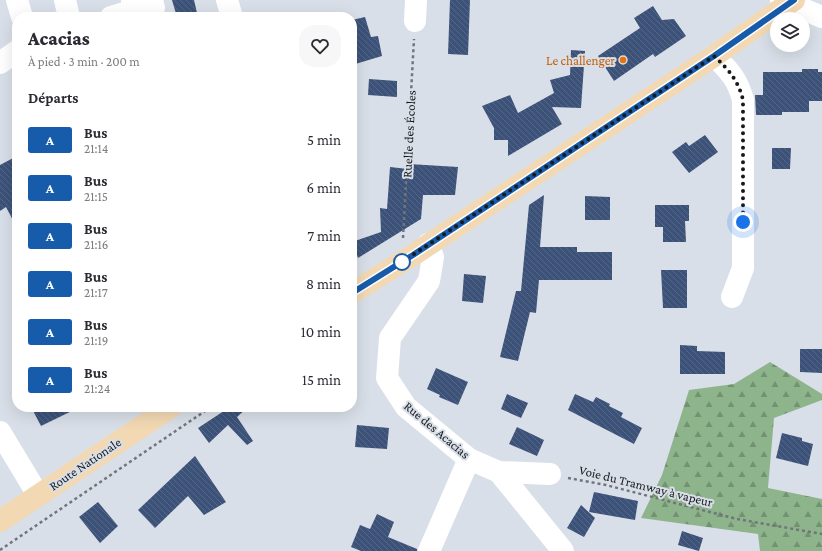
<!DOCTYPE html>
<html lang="fr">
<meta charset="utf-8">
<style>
:root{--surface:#fff;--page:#f7f7f7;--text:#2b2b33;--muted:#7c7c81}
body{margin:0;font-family:"Crimson Pro",serif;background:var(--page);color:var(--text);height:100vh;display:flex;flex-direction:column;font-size:15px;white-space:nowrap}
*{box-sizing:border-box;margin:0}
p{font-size:13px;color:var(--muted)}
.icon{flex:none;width:22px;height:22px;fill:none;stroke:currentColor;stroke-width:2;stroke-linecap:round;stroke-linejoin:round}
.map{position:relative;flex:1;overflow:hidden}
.details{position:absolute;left:12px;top:12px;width:345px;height:400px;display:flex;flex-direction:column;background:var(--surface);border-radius:16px;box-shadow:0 4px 16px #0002}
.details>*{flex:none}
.badge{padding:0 8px;border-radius:3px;font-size:14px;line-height:26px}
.tools{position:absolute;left:770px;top:12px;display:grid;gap:8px}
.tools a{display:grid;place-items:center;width:40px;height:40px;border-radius:50%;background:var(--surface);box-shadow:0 4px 16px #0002;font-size:20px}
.you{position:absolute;width:20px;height:20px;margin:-10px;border:3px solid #fff;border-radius:50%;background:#1a73e8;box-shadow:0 0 0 6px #1a73e833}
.map>.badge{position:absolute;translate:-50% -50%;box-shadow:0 0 0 2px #fff}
h2{padding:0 16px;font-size:15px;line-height:36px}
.round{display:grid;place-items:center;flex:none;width:42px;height:42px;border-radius:16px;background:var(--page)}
.overview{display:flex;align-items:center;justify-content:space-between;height:68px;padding:0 16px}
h1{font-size:19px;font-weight:800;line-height:30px}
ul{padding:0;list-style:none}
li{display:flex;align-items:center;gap:12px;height:48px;padding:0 16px}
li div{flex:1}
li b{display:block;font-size:15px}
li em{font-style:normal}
li .badge{min-width:44px;font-weight:700;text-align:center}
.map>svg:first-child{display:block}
.forest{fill:url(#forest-firs)}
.building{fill:url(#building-back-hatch)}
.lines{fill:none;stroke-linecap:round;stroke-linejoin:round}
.path{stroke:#71757a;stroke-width:2.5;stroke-dasharray:3 3;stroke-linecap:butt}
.minor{stroke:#fff;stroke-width:22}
.major{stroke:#f2d9b4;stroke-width:22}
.line-casing{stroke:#fff;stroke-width:9}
.line{stroke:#175bab;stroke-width:6}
.walk{stroke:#17191c;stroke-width:4;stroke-dasharray:0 7.2}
.food-dot{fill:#e8710a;stroke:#d9dfe8;stroke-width:1.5}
.stop-dot{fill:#fff;stroke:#175bab;stroke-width:2}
.labels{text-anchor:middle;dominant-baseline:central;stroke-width:4;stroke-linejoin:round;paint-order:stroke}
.food-label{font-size:13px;fill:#c56008;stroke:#d9dfe8;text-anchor:end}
.street-label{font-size:13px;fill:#17191c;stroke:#d9dfe8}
</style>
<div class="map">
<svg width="822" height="551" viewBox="0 0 822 551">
<defs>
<pattern id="forest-firs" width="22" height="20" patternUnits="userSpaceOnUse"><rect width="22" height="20" fill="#8eb48c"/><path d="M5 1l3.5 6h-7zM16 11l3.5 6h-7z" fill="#739272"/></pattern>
<pattern id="building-back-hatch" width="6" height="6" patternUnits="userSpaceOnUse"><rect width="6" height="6" fill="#3c5279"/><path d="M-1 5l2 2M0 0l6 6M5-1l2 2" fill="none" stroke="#556786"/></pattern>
</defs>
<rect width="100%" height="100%" fill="#d9dfe8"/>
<path class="forest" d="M770 362 822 394V400L774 418 768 488 822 499V551H760L758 534 641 518 662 475 689 390 734 384Z"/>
<path class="building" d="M172 0H194L198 17H177Z
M450 0H470L468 55 448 54Z
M653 6 662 20 674 19 686 36 655 57 653 54 614 81 598 56 640 28 634 18Z
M365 17 371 37 378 36 382 56 352 65V20Z
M571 50 585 51 581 108 552 107 562 124 508 156V140H494V128L482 106 510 95 518 113 554 93 550 80 570 75Z
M802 69H818V72H822V101H809V112H782V115H756L755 95H763V72H802Z
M369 79 397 81V97L368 95Z
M705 135 718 152 689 173 672 152 686 142 689 146Z
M772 148H791L790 169H772Z
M17 156V228L6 207 0 211V165Z
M409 164 458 167 455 195H423L421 219 358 258 352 242 381 232 380 208 387 209 390 167 408 169Z
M544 195 540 247H577V252H612V280H539L536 313 530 312 518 361 500 357 516 291H521L529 205Z
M585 196 610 197V220H585Z
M655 205H689V221H685L686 242H663V227H655Z
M661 270H687V308H663Z
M464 274 486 276 483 303 462 301Z
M680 345 697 346V351L725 352V374H680Z
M800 349H822V373L800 372Z
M436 368 468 382 458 405 439 397 440 395 427 389Z
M507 394 528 403 521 418 501 409Z
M575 394 593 402 596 397 610 404 609 406 623 413 621 417 642 428 634 444 568 410Z
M31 407H80L41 426Z
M230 407H248L237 417 253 441 247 445 228 425 209 443 198 428Z
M357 425 389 428 387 449 355 447Z
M517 427 544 440 537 456 509 444Z
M782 433 802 438V441L813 444 808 466 776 458Z
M195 456 226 502 204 515 188 496 155 528 138 510Z
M594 492 638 501 635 520 589 512Z
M98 502 118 526 100 543 79 517Z
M581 505 595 518 584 537 567 528Z
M377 514 394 522 388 537 417 549V551H361L351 547 360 525 370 529Z
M682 531 703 538 699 551 678 545Z"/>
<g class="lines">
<path class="path" d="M403 238 414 39
M568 478 606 485 737 519 822 534
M0 550 211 407"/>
<path class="minor" d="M17 0 22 17
M65 0 69 17
M132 0 134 10 154 8 152 0
M227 0 232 17
M781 0 822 17
M111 17 134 10
M415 21 416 0
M714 56C729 70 738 80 743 100V268L732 297
M0 63 17 51
M428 244 433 257 429 281 390 338 387 378 406 407 469 459 499 472 550 474
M0 432 38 495
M499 472 563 551
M429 551 469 459"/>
<path class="major" d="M352 293 413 255 714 56 794 0
M0 521 171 407"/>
</g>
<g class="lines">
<g class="line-casing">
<path id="line" d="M352 293 413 255 714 56 794 0"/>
</g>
<use href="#line" class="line"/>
<path class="walk" d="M402 262 714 56C729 70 738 80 743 100V222"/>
</g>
<circle class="food-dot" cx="623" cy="60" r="4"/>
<circle class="stop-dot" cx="402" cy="262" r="8"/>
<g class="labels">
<g class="food-label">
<text x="615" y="60">Le challenger</text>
</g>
<g class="street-label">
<text transform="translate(409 134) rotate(-87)">Ruelle des Écoles</text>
<text transform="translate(437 430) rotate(40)">Rue des Acacias</text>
<text transform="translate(85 464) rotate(-34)">Route Nationale</text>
<text transform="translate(646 486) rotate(14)">Voie du Tramway à vapeur</text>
</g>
</g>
</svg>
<div class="tools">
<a><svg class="icon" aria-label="layers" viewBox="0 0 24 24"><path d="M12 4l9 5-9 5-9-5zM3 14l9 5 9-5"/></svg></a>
</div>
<div class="you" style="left:743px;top:222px"></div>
<section class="details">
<div class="overview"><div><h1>Acacias</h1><p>À pied · 3 min · 200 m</p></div><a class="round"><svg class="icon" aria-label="heart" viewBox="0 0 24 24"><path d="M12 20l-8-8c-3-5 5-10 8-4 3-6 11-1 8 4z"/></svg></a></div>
<h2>Départs</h2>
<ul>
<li><span class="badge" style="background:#175bab;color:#fff">A</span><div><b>Bus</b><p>21:14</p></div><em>5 min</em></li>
<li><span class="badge" style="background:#175bab;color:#fff">A</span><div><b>Bus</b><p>21:15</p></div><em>6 min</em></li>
<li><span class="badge" style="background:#175bab;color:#fff">A</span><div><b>Bus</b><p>21:16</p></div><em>7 min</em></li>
<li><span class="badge" style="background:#175bab;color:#fff">A</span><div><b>Bus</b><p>21:17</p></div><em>8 min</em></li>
<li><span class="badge" style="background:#175bab;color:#fff">A</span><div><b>Bus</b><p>21:19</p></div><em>10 min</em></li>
<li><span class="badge" style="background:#175bab;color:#fff">A</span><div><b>Bus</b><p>21:24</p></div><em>15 min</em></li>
</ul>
</section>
</div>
